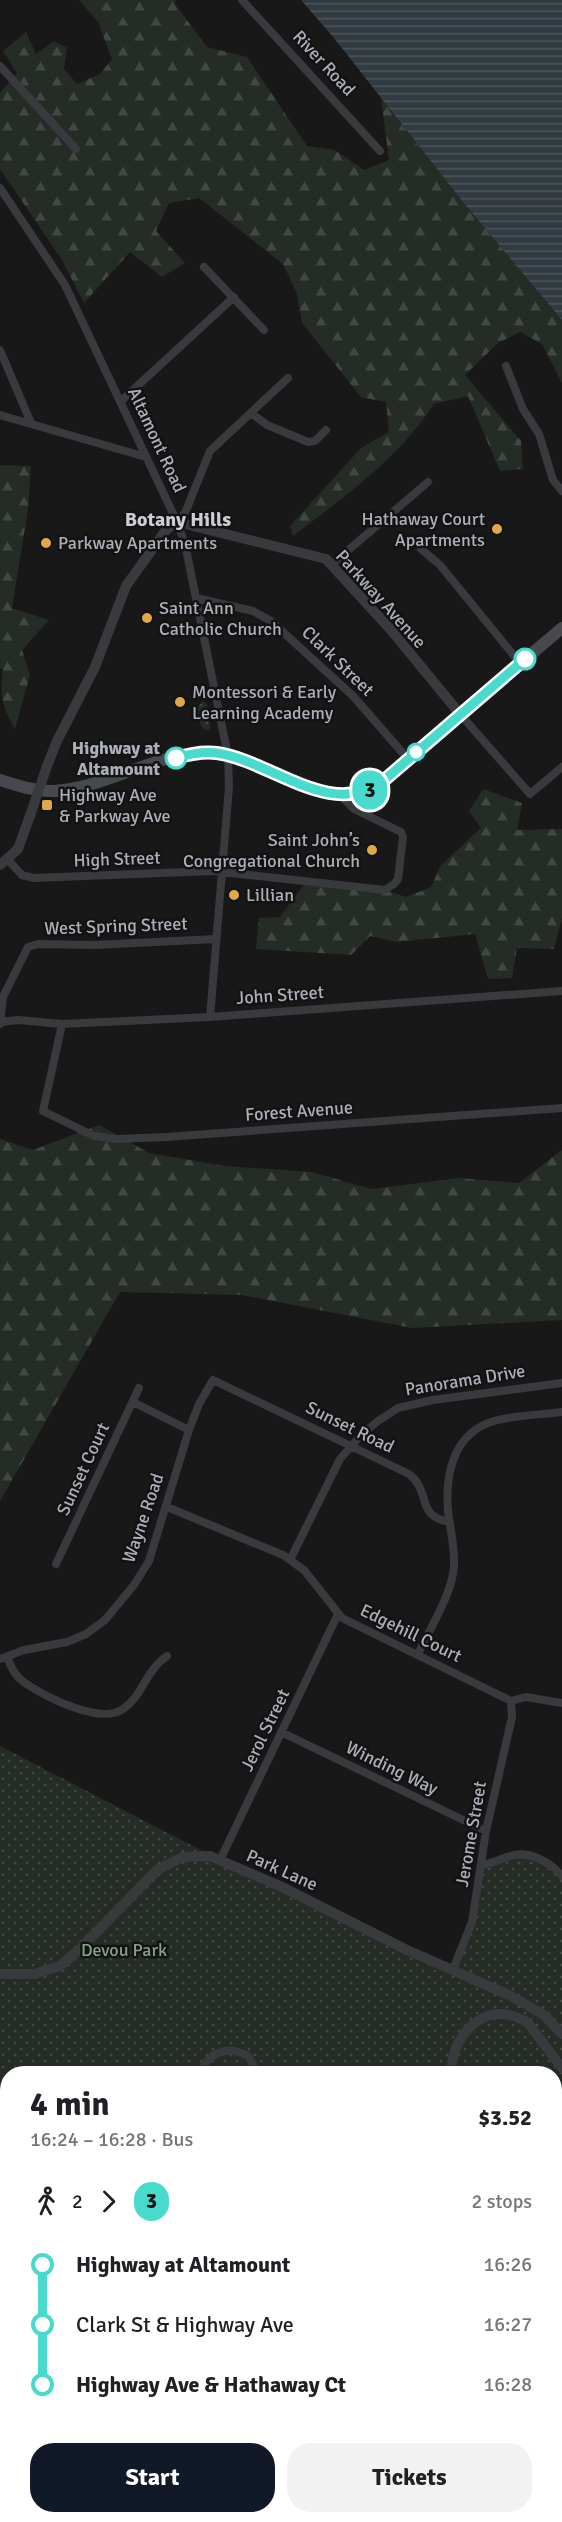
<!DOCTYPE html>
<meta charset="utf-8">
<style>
:root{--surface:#fff;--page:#f2f2f2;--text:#202124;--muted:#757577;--accent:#111827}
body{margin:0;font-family:Signika,sans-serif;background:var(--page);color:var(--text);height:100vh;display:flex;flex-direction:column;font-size:22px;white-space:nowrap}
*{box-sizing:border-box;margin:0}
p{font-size:20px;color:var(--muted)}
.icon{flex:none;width:33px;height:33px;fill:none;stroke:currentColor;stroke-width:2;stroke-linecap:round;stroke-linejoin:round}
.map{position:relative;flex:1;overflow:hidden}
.sheet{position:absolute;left:0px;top:2066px;width:562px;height:458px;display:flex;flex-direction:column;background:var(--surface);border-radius:24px 24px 0 0;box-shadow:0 2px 4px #0004}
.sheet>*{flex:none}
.badge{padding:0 12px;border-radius:20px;font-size:21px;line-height:39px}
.map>.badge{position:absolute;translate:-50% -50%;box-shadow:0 0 0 3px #fff}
.legs{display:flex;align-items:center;gap:9px;height:66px;padding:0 30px;font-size:20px}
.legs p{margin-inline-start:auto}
.head{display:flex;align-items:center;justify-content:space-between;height:102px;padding:0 30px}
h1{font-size:33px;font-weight:800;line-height:45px}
.action{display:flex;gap:12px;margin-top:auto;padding:12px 30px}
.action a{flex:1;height:69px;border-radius:24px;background:var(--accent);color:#fff;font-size:24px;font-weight:800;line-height:69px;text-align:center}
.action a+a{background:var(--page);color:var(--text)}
ul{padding:0 30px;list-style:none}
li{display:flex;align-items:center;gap:21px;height:60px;font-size:22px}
li i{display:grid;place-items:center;width:9px;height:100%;margin:0 8px;background:currentColor}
li i::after{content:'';width:15px;height:15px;margin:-8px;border:4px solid;border-radius:50%;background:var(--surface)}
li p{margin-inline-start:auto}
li:first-child i{background:linear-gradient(#0000 50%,currentColor 0)}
li:last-child i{background:linear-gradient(currentColor 50%,#0000 0)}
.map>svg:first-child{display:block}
.forest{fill:url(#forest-firs)}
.park{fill:url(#park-dots)}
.water{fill:url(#water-rules)}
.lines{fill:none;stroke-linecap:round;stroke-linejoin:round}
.minor{stroke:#393a3e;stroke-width:8}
.tertiary{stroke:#393a3e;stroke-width:10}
.secondary{stroke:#47494e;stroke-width:12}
.tertiary-bridge{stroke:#393a3e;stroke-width:10}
.line-1-casing{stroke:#fff;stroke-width:14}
.line-1{stroke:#47dacd;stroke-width:9}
.poi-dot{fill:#dfa94a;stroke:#131314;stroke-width:2}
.stop-1-dot{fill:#fff;stroke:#47dacd;stroke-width:3}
.labels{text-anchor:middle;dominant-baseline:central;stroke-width:5;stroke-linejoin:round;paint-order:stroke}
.street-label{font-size:18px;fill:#abafb8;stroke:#131314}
.poi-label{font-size:18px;fill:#abafb8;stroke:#131314;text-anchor:start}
.stop-label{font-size:18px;font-weight:bold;fill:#abafb8;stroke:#131314;text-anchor:end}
.park-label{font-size:18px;fill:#84a185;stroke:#131314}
.neighbourhood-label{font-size:20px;font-weight:bold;fill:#ccced4;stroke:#131314}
</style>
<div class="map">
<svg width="562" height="2522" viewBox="0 0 562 2522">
<defs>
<pattern id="forest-firs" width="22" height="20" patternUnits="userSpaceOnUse" patternTransform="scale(1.5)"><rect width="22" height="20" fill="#242c25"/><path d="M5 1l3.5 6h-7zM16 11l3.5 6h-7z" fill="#414843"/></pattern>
<pattern id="park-dots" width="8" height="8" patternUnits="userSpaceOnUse" patternTransform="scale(1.5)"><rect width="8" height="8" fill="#242c25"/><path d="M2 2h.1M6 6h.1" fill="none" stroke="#414843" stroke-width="1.8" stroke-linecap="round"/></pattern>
<pattern id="water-rules" width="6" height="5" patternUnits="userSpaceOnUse" patternTransform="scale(1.5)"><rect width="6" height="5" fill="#323b41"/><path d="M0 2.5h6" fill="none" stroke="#4d555a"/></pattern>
</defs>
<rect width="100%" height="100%" fill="#181819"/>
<path class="forest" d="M79 0H176L175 4 207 47 247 57 307 146 335 150 364 170 389 160 381 98 463 202 562 320V383L542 344 520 332 498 343 465 375 521 441 523 469 500 471 468 396 434 404C398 459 345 496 293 536L290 526 361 448 389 432 386 402 361 397 302 323 297 294 283 264 199 198 169 203 156 231 185 263 162 277 130 252 84 303 62 260 0 169V93L17 73 3 51 26 32 36 54 54 41 67 48 64 69 77 84 100 74 112 59 98 22Z
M0 465 31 466 28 509 12 608 49 620 22 650 30 675 15 729C1 704 0 698 3 669L0 668Z
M483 789 522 803 517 830 562 829V918L554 949 517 948 512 978 488 979 475 934 396 942 370 936 351 955 256 949 259 918 280 917 305 883 385 890 406 897 431 887 441 865 481 828 469 811Z
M99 1125 149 1153 225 1166 312 1172 371 1189 459 1178 519 1183 562 1150V1320L412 1328 242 1295 120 1292 0 1501V1139L33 1150Z"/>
<path class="park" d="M203 701 207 704 210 729 205 730 201 726 197 707Z
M0 1746 220 1860 452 1969 467 1937 482 1865 524 1854 562 1876V2522H295L281 2516H555V2073H8L7 2425 0 2424Z"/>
<path class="water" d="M301 0H562V320L463 202 334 38Z"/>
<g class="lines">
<path class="minor" d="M242 0 380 151
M0 66 76 149
M0 188 65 285 177 522 185 544 228 756 229 787 210 1017
M204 267 264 330
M0 350 31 423
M506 366 523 409 539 434 553 480 562 491
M121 401 234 297
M251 413 267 425 308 442 315 441 326 430
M0 415 146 457
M177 522 185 513 210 451 288 378
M421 549 440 565 520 663
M332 564 428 482
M196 598 253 611 271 621 353 696 408 759
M460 714 530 794 562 767
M8 860 22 875 34 878 213 871 385 890 394 884 398 879 403 837 401 832 354 809 340 795
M1 1022 18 1020 62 1024 210 1017 562 991
M0 1024 3 997 28 947 38 944 94 945 216 939
M62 1024 43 1111 94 1136 116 1139 166 1137 562 1108
M133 1402 189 1430
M167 1507 283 1555 304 1570 342 1618 511 1701
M290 1560 340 1459 360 1436 378 1421 398 1408 433 1400 562 1383
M56 1564 139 1388
M418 1654C429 1630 453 1592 454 1566 455 1547 450 1529 448 1511 445 1475 453 1433 494 1421 515 1415 540 1415 562 1412
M7 1656C10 1666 16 1677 25 1683 46 1697 100 1725 123 1709 142 1697 145 1671 167 1656
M0 1659 24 1650 67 1642 86 1634 105 1620 134 1585 149 1561 189 1430 199 1404 213 1380 409 1474C432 1492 415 1516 449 1522
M511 1701 526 1697 562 1703
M283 1733 486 1831
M220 1860 338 1614
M482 1865C493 1863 500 1859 510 1856 529 1850 550 1862 562 1876
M453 1969 472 1922 486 1831 512 1717 511 1701
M200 2073C208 2052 228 2045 248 2056L258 2073
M0 2355 8 2356"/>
<path class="tertiary" d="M47 766 57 741 95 667 126 586 166 530 177 522 326 559 391 630 460 714
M0 865 18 849 31 813
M0 1974H34L60 1966 81 1948 157 1870 183 1857 210 1856 280 1886 405 1949 511 1996 544 2015 562 2034
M451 2073C452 2032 488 1997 528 2023L562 2068
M0 2424 8 2425
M281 2516 295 2522
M480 2516 487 2522"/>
<path class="secondary" d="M0 780C17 785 36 792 54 791 105 789 162 749 214 753 270 757 328 821 382 781L562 628"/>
<path class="tertiary-bridge" d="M31 813 47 766"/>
</g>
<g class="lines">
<g class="line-1-casing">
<path id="line-1" d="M176 758C189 754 203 751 217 753 271 761 330 819 382 782L525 659"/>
</g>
<use href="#line-1" class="line-1"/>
</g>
<g class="poi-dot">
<circle cx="497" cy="529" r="6"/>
<circle cx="46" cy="543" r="6"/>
<circle cx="147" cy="618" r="6"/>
<circle cx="180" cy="702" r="6"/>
<rect x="41" y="799" width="12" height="12" rx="3"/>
<circle cx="372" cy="850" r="6"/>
<circle cx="234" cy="895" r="6"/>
</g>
<g class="stop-1-dot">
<circle cx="525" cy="659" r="10"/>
<circle cx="416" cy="752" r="8"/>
<circle cx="176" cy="758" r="10"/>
</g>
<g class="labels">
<g class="street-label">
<text transform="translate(324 63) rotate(47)">River Road</text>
<text transform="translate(157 440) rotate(65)">Altamont Road</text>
<text transform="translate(381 599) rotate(48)">Parkway Avenue</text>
<text transform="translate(338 661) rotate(44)">Clark Street</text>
<text transform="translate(117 859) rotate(-2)">High Street</text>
<text transform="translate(116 926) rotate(-2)">West Spring Street</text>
<text transform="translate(280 995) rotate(-4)">John Street</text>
<text transform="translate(299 1111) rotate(-4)">Forest Avenue</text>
<text transform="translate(465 1380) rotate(-9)">Panorama Drive</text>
<text transform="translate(350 1427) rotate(26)">Sunset Road</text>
<text transform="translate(83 1469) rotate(-65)">Sunset Court</text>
<text transform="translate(143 1518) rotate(-71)">Wayne Road</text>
<text transform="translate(411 1633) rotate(26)">Edgehill Court</text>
<text transform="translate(265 1730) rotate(-64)">Jerol Street</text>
<text transform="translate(392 1768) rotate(26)">Winding Way</text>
<text transform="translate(471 1834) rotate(-80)">Jerome Street</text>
<text transform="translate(282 1870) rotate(24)">Park Lane</text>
</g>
<g class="poi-label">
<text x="485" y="519" text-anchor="end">Hathaway Court<tspan x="485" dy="21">Apartments</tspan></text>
<text x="58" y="543">Parkway Apartments</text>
<text x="159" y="608">Saint Ann<tspan x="159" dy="21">Catholic Church</tspan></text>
<text x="192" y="692">Montessori &amp; Early<tspan x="192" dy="21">Learning Academy</tspan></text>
<text x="59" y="795">Highway Ave<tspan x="59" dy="21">&amp; Parkway Ave</tspan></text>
<text x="360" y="840" text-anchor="end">Saint John’s<tspan x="360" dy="21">Congregational Church</tspan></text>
<text x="246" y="895">Lillian</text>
</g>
<g class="stop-label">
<text x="160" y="748">Highway at<tspan x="160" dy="21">Altamount</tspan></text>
</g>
<g class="park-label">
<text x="124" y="1950">Devou Park</text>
</g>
<g class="neighbourhood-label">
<text x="178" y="519">Botany Hills</text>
</g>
</g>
</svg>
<b class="badge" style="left:370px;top:790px;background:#47dacd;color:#111">3</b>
<section class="sheet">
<div class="head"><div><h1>4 min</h1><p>16:24 – 16:28 · Bus</p></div><b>$3.52</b></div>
<div class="legs"><svg class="icon" aria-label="walk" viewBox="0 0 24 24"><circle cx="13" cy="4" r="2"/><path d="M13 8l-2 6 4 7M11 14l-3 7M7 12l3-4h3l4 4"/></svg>2<svg class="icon" aria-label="forward" viewBox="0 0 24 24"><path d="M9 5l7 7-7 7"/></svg><b class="badge" style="background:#47dacd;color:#111">3</b><p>2 stops</p></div>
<ul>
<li><i style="color:#47dacd"></i><b>Highway at Altamount</b><p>16:26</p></li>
<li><i style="color:#47dacd"></i><span>Clark St &amp; Highway Ave</span><p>16:27</p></li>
<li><i style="color:#47dacd"></i><b>Highway Ave &amp; Hathaway Ct</b><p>16:28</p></li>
</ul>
<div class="action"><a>Start</a><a>Tickets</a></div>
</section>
</div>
